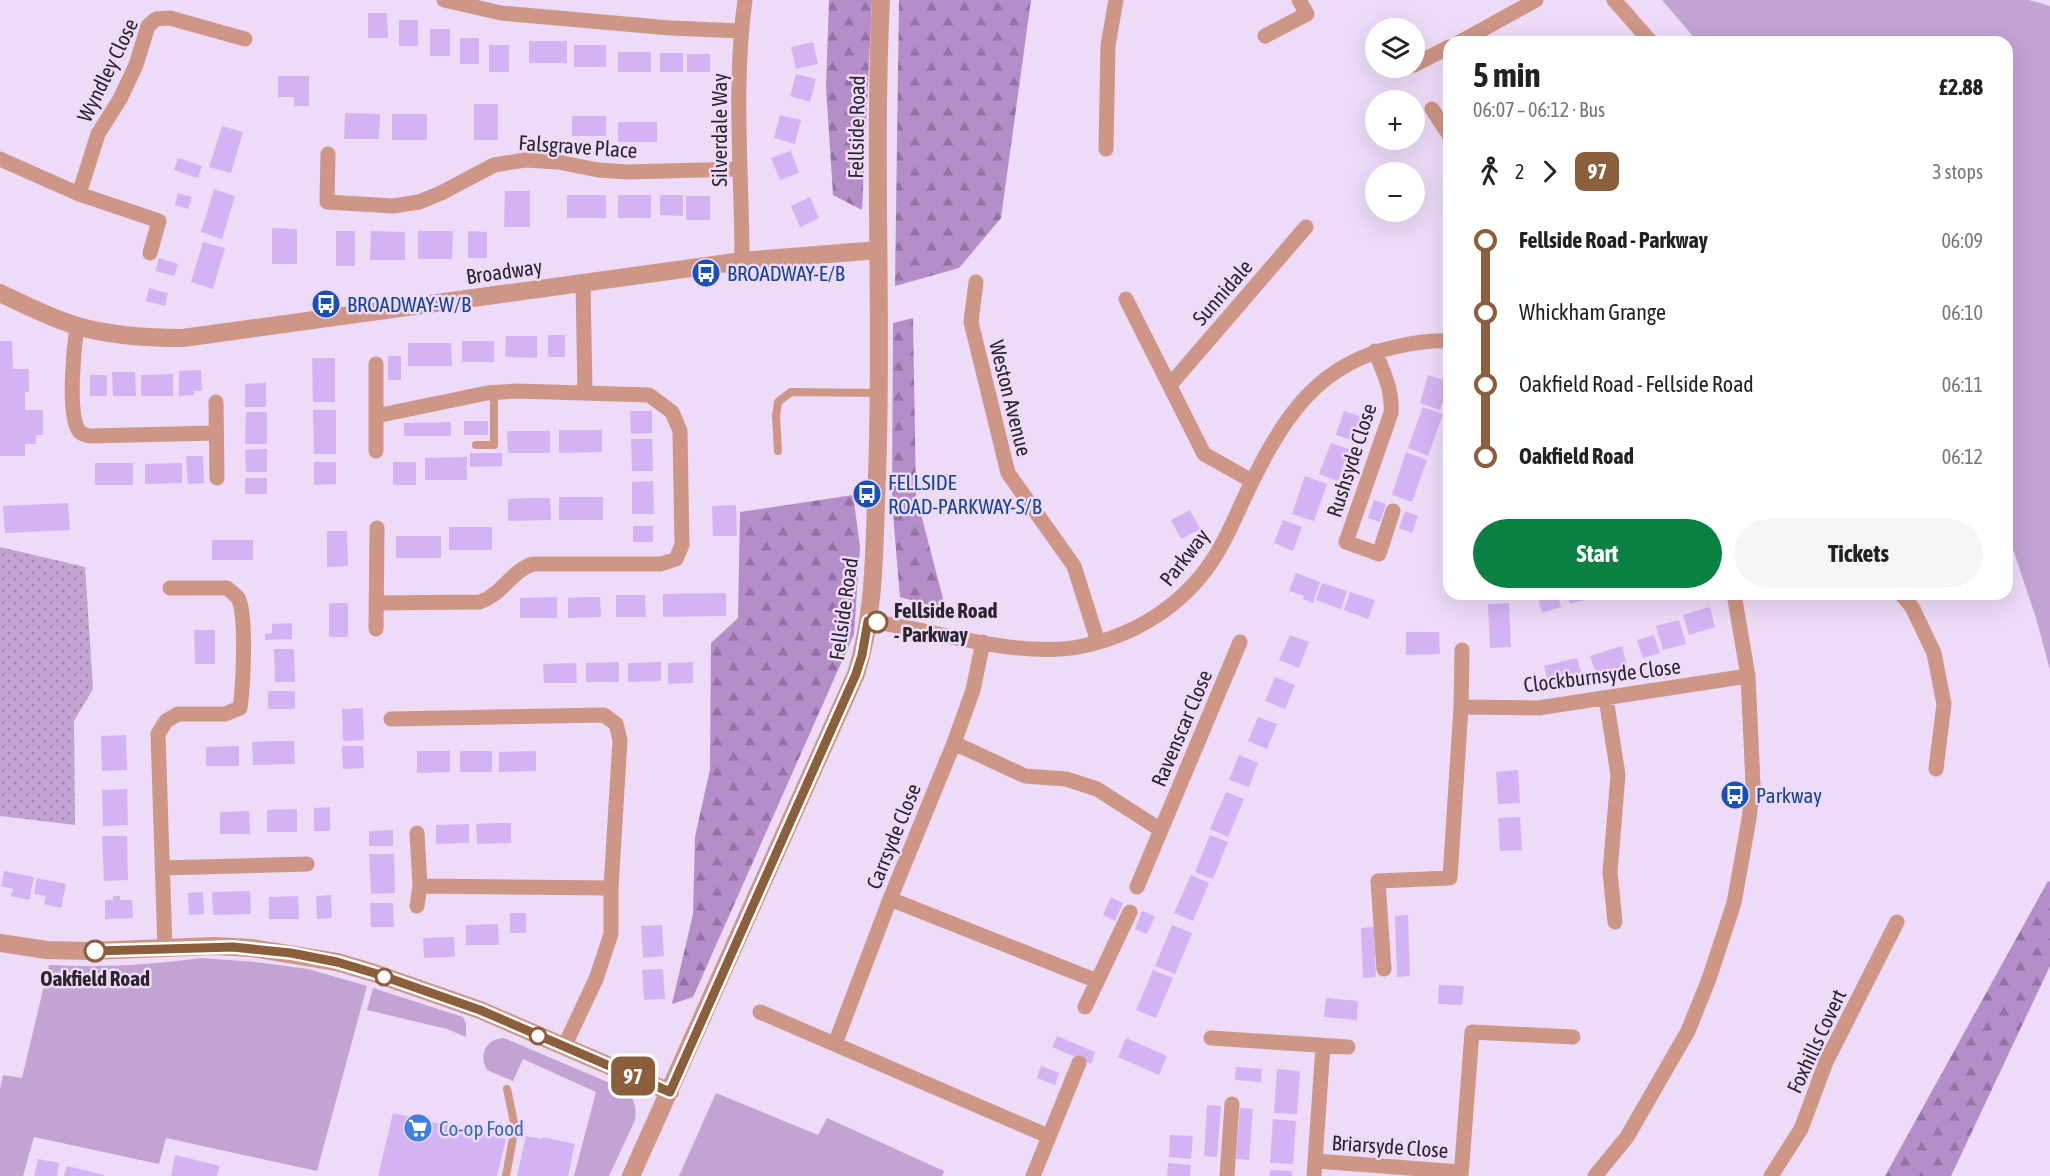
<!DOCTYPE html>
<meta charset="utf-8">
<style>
:root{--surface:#fff;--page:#f6f6f6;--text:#222;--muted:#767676;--accent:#0b8043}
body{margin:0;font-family:"Asap Condensed",sans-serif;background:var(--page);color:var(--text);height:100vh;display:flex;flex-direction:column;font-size:22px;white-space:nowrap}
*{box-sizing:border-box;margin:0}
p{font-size:20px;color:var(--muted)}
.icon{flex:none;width:33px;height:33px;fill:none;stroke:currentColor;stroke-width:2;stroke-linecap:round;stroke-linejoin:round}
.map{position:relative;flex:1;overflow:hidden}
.sheet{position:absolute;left:1443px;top:36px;width:570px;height:564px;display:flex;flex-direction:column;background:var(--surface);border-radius:18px;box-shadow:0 6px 24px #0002}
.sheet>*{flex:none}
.badge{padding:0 12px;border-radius:9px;font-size:21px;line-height:39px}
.tools{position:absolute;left:1365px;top:18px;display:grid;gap:12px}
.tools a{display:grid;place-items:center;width:60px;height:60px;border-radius:50%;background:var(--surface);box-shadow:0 6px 24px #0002;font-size:30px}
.map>.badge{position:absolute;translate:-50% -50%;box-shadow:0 0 0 3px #fff}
.legs{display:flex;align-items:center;gap:9px;height:66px;padding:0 30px;font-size:20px}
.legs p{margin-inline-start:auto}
.summary{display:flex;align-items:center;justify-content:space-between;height:102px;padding:0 30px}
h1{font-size:33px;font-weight:700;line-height:45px}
.cta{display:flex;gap:12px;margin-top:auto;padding:12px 30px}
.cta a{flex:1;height:69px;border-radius:36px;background:var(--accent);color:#fff;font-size:24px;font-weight:700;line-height:69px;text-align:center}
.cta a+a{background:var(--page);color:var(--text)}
ul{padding:0 30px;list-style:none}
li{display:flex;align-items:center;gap:21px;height:72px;font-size:22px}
li i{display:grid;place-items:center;width:9px;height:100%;margin:0 8px;background:currentColor}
li i::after{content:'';width:15px;height:15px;margin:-8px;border:4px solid;border-radius:50%;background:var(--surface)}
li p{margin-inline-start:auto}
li:first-child i{background:linear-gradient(#0000 50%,currentColor 0)}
li:last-child i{background:linear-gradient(currentColor 50%,#0000 0)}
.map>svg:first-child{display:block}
.green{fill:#c3a2d4}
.forest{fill:url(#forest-firs)}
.park{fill:url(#park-dots)}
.building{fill:#d4b3f4}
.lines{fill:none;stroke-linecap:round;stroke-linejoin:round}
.service{stroke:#cd9687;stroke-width:8}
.minor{stroke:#cd9687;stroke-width:15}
.tertiary{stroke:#cd9687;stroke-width:18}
.line-1-casing{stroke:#fff;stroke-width:14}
.line-1{stroke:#8b5e3c;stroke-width:9}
.stop-1-dot{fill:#fff;stroke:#8b5e3c;stroke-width:3}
.labels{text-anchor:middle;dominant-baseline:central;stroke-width:5;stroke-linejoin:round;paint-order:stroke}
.street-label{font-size:21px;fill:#2b242e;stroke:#eddbf7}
.transit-label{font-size:21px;fill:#164399;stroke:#eddbf7;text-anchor:start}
.stop-label{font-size:21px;font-weight:bold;fill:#2b242e;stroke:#eddbf7;text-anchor:start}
.shop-label{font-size:21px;fill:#366cbe;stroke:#eddbf7;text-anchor:start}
</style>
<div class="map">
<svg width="2050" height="1176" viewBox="0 0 2050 1176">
<defs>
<pattern id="forest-firs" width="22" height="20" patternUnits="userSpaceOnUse" patternTransform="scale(1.5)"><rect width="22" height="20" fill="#b58dc9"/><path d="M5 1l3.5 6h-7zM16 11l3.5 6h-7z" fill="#9373a4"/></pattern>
<pattern id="park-dots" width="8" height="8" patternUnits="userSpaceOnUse" patternTransform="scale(1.5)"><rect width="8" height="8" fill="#c3a2d4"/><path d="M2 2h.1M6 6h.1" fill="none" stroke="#9f84ac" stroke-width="1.8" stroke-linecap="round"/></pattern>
</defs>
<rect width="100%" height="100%" fill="#eddbf7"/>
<path class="green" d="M1662 0H2029L2050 6V670L2036 618 2014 552 2007 540V42H1698Z
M201 958 255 962 308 969 367 986 317 1171 166 1138 159 1164 34 1137 23 1176H0V1089L3 1075 22 1078 49 965C100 968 150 965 201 958Z
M373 988 463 1017 466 1024V1037L447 1029 367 1010Z
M504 1038 624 1089C634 1098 637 1106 635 1120L609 1176H574L596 1092 523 1059 513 1081 487 1070C478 1054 486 1039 504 1038Z
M716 1093 818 1135 827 1118 944 1171 942 1176H679Z"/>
<path class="forest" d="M829 0H872L862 210 833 195 826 87Z
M899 0H1031L1001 218 959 268 895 286Z
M913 318 916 495 946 610 900 597 892 502 893 323Z
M853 495 860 546 854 634 693 997 672 1004 693 914 695 837 710 769 711 643 738 618 740 512Z
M2048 881 2050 882V966L1951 1176H1885Z"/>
<path class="park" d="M0 547 85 567 93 689 74 721 75 825 0 816Z"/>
<path class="building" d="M368 13H387L388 38H368Z
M399 20H418V46H399Z
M430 29H450V56H430Z
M460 38H479V64H460Z
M529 41H567V63H529Z
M813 42 818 64 796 69 791 47Z
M489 45H509V72H489Z
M574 45H606V67H574Z
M618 52H651V72H618Z
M660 53H683V72H660Z
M687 54H710V72H687Z
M796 74 816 79 810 102 790 96Z
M278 76H309V106H294V97H278Z
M474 104H498V140H474Z
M345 113 380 114 379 139H344Z
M392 114H427V140H392Z
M780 115 801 120 795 144 774 138Z
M572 116H606V136H572Z
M618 122H657V142H618Z
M222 126 243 132 231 173 209 167Z
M791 151 799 173 780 180 771 158Z
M178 158 202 166 198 178 174 170Z
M214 189 235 196 222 239 201 232Z
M505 191H530V227H504Z
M178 193 192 197 188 209 175 205Z
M567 195H606V218H567Z
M618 195H651V218H618Z
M660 195H683V216L660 215Z
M686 196H710V220H686Z
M810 197 819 218 800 227 791 206Z
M272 228 297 229V264H272Z
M336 231H355V266H336Z
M371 231 405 232V260H370Z
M418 231H453L452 259H418Z
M468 231 487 232V258H468Z
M203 242 225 248 213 289 191 282Z
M159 258 178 264 174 276 155 271Z
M149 288 168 293 165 306 146 301Z
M548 335H565V357H548Z
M506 336H537V358L505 357Z
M0 341H12L13 369H29V392H25V410H43V435H36V444H25V456H0Z
M462 341H494V362H462Z
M408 343H451L452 366H408Z
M388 356H401V380H388Z
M312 358H335V402H313Z
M201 370 202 391H194V395L179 396V371Z
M112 372H135L136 396H113Z
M173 374V396H141V375Z
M90 375H107V396H90Z
M1428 375 1447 381 1444 391 1447 392 1440 410 1420 403Z
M266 383V407H245V384Z
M1423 407 1443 414 1428 456 1408 448Z
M313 410H336V454H314Z
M630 411H652V433L631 434Z
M1344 411 1363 417 1354 441 1336 435Z
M246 412H267V444H245Z
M464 421H488V435H464Z
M451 422V436H404V423Z
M559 430H602V452L559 453Z
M507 431H550V453H508Z
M631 439H652L653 471H632Z
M1331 443 1349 449 1338 481 1319 474Z
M267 449V472H246L245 450Z
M1406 452 1427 460 1412 502 1392 495Z
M470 453H502V466L470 467Z
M186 456H203L204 483 188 484Z
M467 457V480H425V458Z
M314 462H336V484L314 485Z
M393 462H416V485H393Z
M95 463H133V485H95Z
M182 463V483L145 484V464Z
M1305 476 1327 484 1314 521 1292 514Z
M245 478H267V494H245Z
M653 481 654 514H632V482Z
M559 497H603V520H559Z
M529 498H550L551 520 508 521V499Z
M1374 500 1386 504 1380 522 1368 518Z
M68 503 70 530 5 533 3 506Z
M736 505 737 536H713L712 506Z
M1190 510 1200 529 1181 539 1171 520Z
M1405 511 1418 516 1412 533 1399 528Z
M1283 520 1302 527 1293 551 1274 543Z
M633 526H653V542H633Z
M449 527H492V550H449Z
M327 531H347L348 566 327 567Z
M396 536H441V558H396Z
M212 540H253V560H212Z
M1296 573 1320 582 1313 603 1303 599 1304 596 1289 591Z
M1322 583 1347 591 1341 609 1316 600Z
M1350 592 1375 600 1368 619 1344 610Z
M726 593V616L663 617V594Z
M1537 594H1558L1561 607 1542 613Z
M1567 594H1588L1589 599 1570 604Z
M616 595H645L646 617H616Z
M557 597V618H520V598Z
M584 597H600L601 617 568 618V598Z
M329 603H348V637H329Z
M1509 603 1511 647 1490 648 1488 604Z
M1710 607 1715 627 1689 635 1683 615Z
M1679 620 1686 644 1663 650 1656 626Z
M292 623V639L265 640V634L272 633V624Z
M194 630H215V664H195Z
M1406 632H1439L1440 654 1406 655Z
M1290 635 1309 642 1299 668 1279 660Z
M1654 635 1660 653 1643 658 1637 640Z
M1622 646 1627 665 1596 674 1590 656Z
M274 649H294L295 682H275Z
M1577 658 1583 680 1550 689 1544 666Z
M619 662V682H586V663Z
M661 662V681L628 682V663Z
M693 662V683L668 684V663Z
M576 663 577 683H544L543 664Z
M1275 677 1295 685 1285 709 1265 701Z
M268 691H295V709H268Z
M363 708 364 740 343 741 342 709Z
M1258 717 1277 724 1267 749 1248 741Z
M126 735 127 770 102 771 101 736Z
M273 741H294L295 764 253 765 252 742Z
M239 746V766H206V747Z
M342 746H363L364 768 343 769Z
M417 751H450V772L417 773Z
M460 751H492V772H460Z
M536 751V771L499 772V752Z
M1239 755 1258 763 1249 787 1229 780Z
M1518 770 1520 803 1498 804 1496 772Z
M127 789 128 825 103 826 102 790Z
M1226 792 1244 799 1228 837 1210 829Z
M330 807V831H314V808Z
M297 809V832H267V810Z
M249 811 250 834H220V812Z
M1520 817 1522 850 1500 851 1498 818Z
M494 823H511V843L477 844 476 824Z
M469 824V843L436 844V825Z
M393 830V846H369V831Z
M1210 835 1228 842 1213 879 1195 872Z
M102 836H127L128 880 104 881Z
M369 854H394L395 893 371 894Z
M4 871 34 877 29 900 11 896 13 889 1 886Z
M1191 875 1209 883 1193 921 1174 913Z
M37 878 66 884 61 908 44 904 46 896 34 894Z
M250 891 251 914 213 915 212 892Z
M203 892 204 914 189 915 188 893Z
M331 895 332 918 317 919 316 896Z
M113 896H120V900H132L133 918 105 919V900H113Z
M298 896 299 919H269V897Z
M1111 897 1123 903 1115 921 1103 915Z
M370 903H393L394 927H371Z
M1142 911 1155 916 1147 934 1135 929Z
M510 913H526V933H510Z
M1408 915 1410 976 1397 977 1395 916Z
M498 924 499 945H466V925Z
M662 925 664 956 643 958 641 926Z
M1172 925 1192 933 1175 974 1155 966Z
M1374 927 1376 977 1363 978 1361 928Z
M454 937 455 957 424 958 423 938Z
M663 969 665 999 644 1000 642 970Z
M1153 970 1173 978 1156 1018 1136 1010Z
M1439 985 1464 986 1462 1005 1438 1004Z
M1326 998 1358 1001 1357 1020 1324 1017Z
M1057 1036 1095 1052 1091 1064 1052 1047Z
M1126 1038 1167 1056 1159 1075 1118 1057Z
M1041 1066 1059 1073 1055 1085 1037 1078Z
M1236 1067 1262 1069 1261 1082 1235 1080Z
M1277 1069 1300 1071 1297 1114 1274 1113Z
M1207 1105 1221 1106 1217 1157 1204 1156Z
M1240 1108 1253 1109 1249 1160 1236 1159Z
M393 1113 506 1139 497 1176H378Z
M1273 1119 1296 1121 1293 1164 1270 1163Z
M1170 1135 1193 1136 1191 1159 1169 1157Z
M526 1136 542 1139 543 1137 575 1144 568 1176H517Z
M175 1155 220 1166 217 1176H171Z
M38 1159 59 1163 57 1176H34Z
M1168 1163 1191 1165 1190 1176H1167Z
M67 1166 104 1175V1176H64Z
M1270 1170 1292 1171V1176H1270Z"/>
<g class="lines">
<path class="service" d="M476 445H494V392
M778 451 776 416 778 402 791 392 878 393
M506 1176 515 1127 507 1089"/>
<path class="minor" d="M444 0 501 13 670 28 741 31
M1614 0 1651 42
M1265 36 1307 14 1299 0
M1460 42 1536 0
M1414 65 1449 47
M1432 109 1449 135
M1106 149 1108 45 1116 0
M328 154 327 202 393 206 419 202 441 193 494 165 525 160 558 162 598 170 627 172 739 169
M0 159 79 194 159 221 150 253
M79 194 98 134 120 99 136 65 148 26 156 19 170 18 245 39
M742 261C742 174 733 86 745 0
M583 282 585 393
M976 282 971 322 1008 473 1074 566 1098 642
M1126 299 1204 454 1252 481
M77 326C74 347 67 414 79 431 82 435 86 435 91 436L216 433
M1375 351C1383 372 1393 390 1391 413L1346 542 1379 554 1393 511
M1170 385 1306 227
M216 402 217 478
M376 416 487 393 517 391 649 395 672 412 680 431 682 545 676 559 661 564H533C511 571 503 594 480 602L376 603
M376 451V364
M1901 594 1912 607 1934 653 1944 704 1936 769
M868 621C932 629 1020 660 1083 646 1135 635 1182 606 1212 561 1229 536 1239 507 1253 480 1284 416 1320 363 1395 347 1413 343 1430 340 1449 341
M376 629 377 528
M1606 698 1618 775 1610 872 1615 922
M1461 707 1538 708 1748 676
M391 719 604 715 616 724 620 740 611 888V934L596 979 564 1047
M954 743 1025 776 1066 779 1097 789 1161 830
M417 833 420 886 417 906
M162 868 307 864
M420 886 611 888
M1137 887 1240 642
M890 899 1097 981
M165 949 158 734 166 721 178 714H225L240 708C243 688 247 614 238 598 236 595 230 591 227 588H170
M1384 969 1378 881 1450 878 1461 707 1462 650
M1085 1007 1130 912
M760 1012 1048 1136
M1211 1038 1348 1047
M835 1044 890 899 954 743 973 690 983 642
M1316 1161 1461 1172
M1033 1176 1079 1063
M1227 1176 1232 1104
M1314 1176 1323 1046
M1461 1176 1472 1032 1573 1037
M1595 1176 1627 1137 1688 1031 1709 979 1734 903 1749 819 1753 784 1748 676 1734 594
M1771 1176 1801 1129 1826 1062 1897 922"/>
<path class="tertiary" d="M0 293C25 305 50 318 77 326 111 336 147 338 183 338L742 261 878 250
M0 943 47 950 89 951 214 946 252 948 337 962 374 973 480 1010 670 1092
M631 1176 856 674C876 611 874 542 877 476 883 318 873 159 881 0"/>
</g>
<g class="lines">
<g class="line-1-casing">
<path id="line-1" d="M95 951 233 947 291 953 337 962 374 973 480 1010 670 1092 856 674 862 655 868 621 877 622"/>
</g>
<use href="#line-1" class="line-1"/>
</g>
<defs>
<g id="bus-disc" transform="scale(1.5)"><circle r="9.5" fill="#1a4fb4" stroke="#eddbf7"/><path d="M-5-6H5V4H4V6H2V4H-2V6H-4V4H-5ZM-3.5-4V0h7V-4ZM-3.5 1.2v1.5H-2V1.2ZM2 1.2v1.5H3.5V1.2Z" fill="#fff"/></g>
<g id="supermarket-disc" transform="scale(1.5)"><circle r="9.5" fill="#3f7fe0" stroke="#eddbf7"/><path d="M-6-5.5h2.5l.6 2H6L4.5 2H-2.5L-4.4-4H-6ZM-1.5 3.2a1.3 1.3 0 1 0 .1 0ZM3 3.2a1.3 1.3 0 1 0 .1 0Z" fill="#fff"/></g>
</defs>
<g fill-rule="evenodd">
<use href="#bus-disc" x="706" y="273"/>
<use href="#bus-disc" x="326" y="304"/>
<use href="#bus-disc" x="867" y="494"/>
<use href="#bus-disc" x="1735" y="795"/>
<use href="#supermarket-disc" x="418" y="1128"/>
</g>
<g class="stop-1-dot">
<circle cx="877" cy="622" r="10"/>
<circle cx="95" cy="951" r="10"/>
<circle cx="384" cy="977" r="8"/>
<circle cx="538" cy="1036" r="8"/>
</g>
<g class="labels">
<g class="street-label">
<text transform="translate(107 70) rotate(-64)">Wyndley Close</text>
<text transform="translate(856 127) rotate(-89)">Fellside Road</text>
<text transform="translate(719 130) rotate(-90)">Silverdale Way</text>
<text transform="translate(578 146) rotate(4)">Falsgrave Place</text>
<text transform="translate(504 271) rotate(-8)">Broadway</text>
<text transform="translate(1222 292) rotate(-49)">Sunnidale</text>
<text transform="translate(1011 398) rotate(76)">Weston Avenue</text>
<text transform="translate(1351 460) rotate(-72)">Rushsyde Close</text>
<text transform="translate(1184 557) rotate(-52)">Parkway</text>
<text transform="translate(843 609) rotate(-82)">Fellside Road</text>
<text transform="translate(1602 675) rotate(-7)">Clockburnsyde Close</text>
<text transform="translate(1181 728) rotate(-67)">Ravenscar Close</text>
<text transform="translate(893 836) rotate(-68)">Carrsyde Close</text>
<text transform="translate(1816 1041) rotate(-65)">Foxhills Covert</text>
<text transform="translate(1390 1146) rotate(4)">Briarsyde Close</text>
</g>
<g class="transit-label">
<text x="727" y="273">BROADWAY-E/B</text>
<text x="347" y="304">BROADWAY-W/B</text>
<text x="888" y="482">FELLSIDE<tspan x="888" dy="24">ROAD-PARKWAY-S/B</tspan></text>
<text x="1756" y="795">Parkway</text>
</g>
<g class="stop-label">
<text x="894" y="610">Fellside Road<tspan x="894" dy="24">- Parkway</tspan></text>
<text x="95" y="978" text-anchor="middle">Oakfield Road</text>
</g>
<g class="shop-label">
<text x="439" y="1128">Co-op Food</text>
</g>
</g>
</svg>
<div class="tools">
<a><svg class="icon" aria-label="layers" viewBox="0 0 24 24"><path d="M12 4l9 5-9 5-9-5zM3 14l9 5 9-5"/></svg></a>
<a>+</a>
<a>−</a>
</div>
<b class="badge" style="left:633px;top:1076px;background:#8b5e3c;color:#fff">97</b>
<section class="sheet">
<div class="summary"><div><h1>5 min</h1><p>06:07 – 06:12 · Bus</p></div><b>£2.88</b></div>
<div class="legs"><svg class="icon" aria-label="walk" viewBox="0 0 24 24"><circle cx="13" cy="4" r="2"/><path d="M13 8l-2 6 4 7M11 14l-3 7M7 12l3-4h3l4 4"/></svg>2<svg class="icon" aria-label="forward" viewBox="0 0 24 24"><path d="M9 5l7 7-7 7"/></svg><b class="badge" style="background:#8b5e3c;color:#fff">97</b><p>3 stops</p></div>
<ul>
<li><i style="color:#8b5e3c"></i><b>Fellside Road - Parkway</b><p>06:09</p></li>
<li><i style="color:#8b5e3c"></i><span>Whickham Grange</span><p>06:10</p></li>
<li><i style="color:#8b5e3c"></i><span>Oakfield Road - Fellside Road</span><p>06:11</p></li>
<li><i style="color:#8b5e3c"></i><b>Oakfield Road</b><p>06:12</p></li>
</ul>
<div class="cta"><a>Start</a><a>Tickets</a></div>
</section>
</div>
